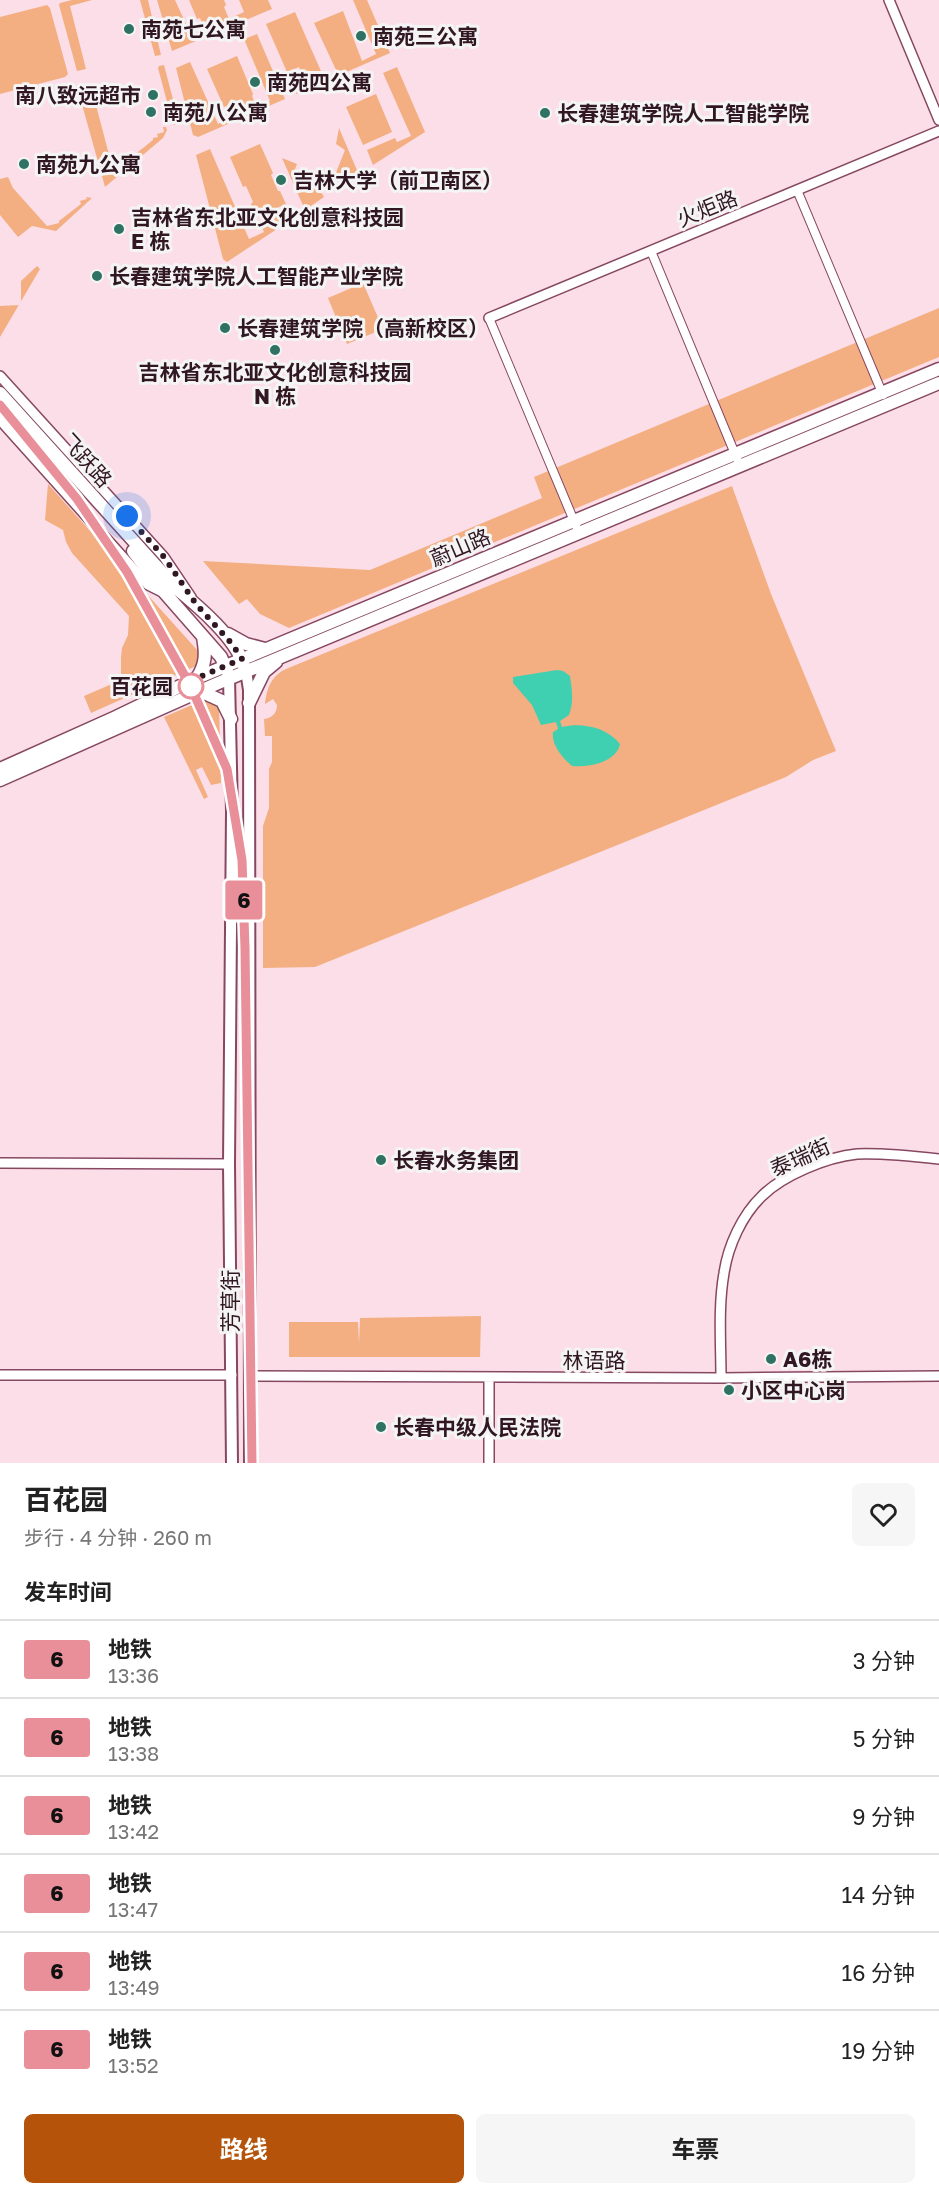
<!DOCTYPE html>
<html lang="zh">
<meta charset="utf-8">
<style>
:root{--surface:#fff;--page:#f6f6f6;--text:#222;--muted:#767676;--line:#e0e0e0;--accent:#b45309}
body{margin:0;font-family:"Golos Text","Noto Sans SC",sans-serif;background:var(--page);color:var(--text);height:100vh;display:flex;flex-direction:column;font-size:22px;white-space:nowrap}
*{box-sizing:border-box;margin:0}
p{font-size:20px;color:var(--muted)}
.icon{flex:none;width:33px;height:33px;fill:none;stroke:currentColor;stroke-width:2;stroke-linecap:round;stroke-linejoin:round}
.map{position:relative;height:1463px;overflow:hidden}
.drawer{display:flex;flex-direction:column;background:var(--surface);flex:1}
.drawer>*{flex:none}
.badge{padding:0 12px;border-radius:4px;font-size:21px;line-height:39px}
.you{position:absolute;width:30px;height:30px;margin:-15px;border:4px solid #fff;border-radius:50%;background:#1a73e8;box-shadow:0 0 0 9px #1a73e833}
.map>.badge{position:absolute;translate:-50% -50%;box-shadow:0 0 0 3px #fff}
h2{padding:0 24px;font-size:22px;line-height:54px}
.round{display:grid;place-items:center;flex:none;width:63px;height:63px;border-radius:9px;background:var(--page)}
.headline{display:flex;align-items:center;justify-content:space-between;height:102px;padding:0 24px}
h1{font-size:28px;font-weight:700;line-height:45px}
.primary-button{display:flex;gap:12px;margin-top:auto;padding:12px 24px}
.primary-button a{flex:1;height:69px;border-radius:9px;background:var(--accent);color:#fff;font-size:24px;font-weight:700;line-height:69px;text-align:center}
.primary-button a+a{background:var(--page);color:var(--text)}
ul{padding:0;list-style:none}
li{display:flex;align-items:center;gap:18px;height:78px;padding:0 24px;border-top:2px solid var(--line)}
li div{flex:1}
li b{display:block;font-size:22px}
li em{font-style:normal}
li .badge{min-width:66px;font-weight:700;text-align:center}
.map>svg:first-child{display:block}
.green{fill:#f3af81}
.water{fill:#3ed0b1}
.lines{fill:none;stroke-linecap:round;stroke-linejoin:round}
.minor-casing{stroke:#864861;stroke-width:10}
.tertiary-casing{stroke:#864861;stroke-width:12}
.secondary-casing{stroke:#864861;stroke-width:14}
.primary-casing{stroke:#864861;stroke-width:15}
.minor{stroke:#fff;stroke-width:8}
.tertiary{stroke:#fff;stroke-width:9}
.secondary{stroke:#fff;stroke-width:10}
.primary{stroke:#fff;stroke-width:12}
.line-casing{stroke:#fff;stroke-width:14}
.line{stroke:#e88f99;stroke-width:9}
.walk{stroke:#311722;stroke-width:6;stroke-dasharray:0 10.8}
.poi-dot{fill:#2f7162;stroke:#f4f4f4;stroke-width:2}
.stop-dot{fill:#fff;stroke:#e88f99;stroke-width:3}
.labels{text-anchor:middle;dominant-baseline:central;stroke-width:6;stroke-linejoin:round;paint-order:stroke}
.poi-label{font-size:21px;font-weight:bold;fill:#311722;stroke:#f4f4f4;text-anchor:start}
.street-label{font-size:21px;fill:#311722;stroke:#f4f4f4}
.stop-label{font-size:21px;font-weight:bold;fill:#311722;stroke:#f4f4f4;text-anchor:end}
</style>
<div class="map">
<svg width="939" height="1463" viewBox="0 0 939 1463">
<rect width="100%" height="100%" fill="#fcdee8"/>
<path class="green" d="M72 0H92L70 6 86 69 77 71 59 5 60 3Z
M140 0H148L161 55 155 56Z
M157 0H175L191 35 204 29 200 18 197 19 189 0H224L226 5 224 7 229 19 244 12 239 0H268L272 9 172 51Z
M353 0H367L390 53 296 94 293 87 305 82 299 67 287 72 266 24 295 12 324 78 337 72 314 23 343 11 362 61 376 54Z
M47 5 50 8 68 74 65 77 0 94V17Z
M257 34 285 99 198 137 193 135 176 68 190 62 218 124 231 118 226 106 224 107 207 69 237 56 253 94 252 96 254 101 255 100 258 106 270 101 244 39Z
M164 65 179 122 175 125 173 124 158 68 159 66Z
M397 67 425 132 373 165 367 150 395 138 397 142 411 136 383 73Z
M91 86 113 170 123 168 122 164 128 162V160L153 140V138L158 137 157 134 164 132 163 127H166L167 130 163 138 105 187 78 90Z
M376 94 392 132 363 145 346 107Z
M339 128 359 175 341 186 335 175 345 150 336 144Z
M260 144 273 173 271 175 278 191H280L286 204 256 217 251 204 253 202 246 186 243 187 230 157Z
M210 149 249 239 264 232 259 221 288 209 292 219 227 262 223 259 196 155Z
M282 158 297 164 294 172 314 180 324 197 305 210Z
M8 177 13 188 47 226 59 223V221L81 204 80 201 87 199 86 197 92 198 56 231 32 226 18 237 0 215V179Z
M37 266 40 269 0 337V306L19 305 21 301V281Z
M363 283 383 329 347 344 328 298Z
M939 308V357L289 628 260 614 247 599 239 604 203 561 370 570 542 498 534 477Z
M48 484 198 651 199 655 196 666 91 713 84 696 121 680V657L122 648 128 635 129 616 72 553 66 542 63 530 45 520Z
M732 486 771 594 836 751 813 760 786 777 315 967 263 968V826L269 808V769L272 762V736H265L264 719C272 718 277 713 277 705L273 699 265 704C267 688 271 676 286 669Z
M206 699 215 702 219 707 221 783 211 785 202 767 196 770 208 797 204 799 164 717Z
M481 1316 480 1357H289V1322H358L359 1344 360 1318Z"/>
<path class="water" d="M557 670 563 671 570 676C572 690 574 702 569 715L560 721 562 727C581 722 607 727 620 744 617 762 588 768 572 766 563 758 551 745 553 732L558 729 556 722 541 725 532 705 513 683V677Z"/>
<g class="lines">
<g class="minor-casing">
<path id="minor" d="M797 190 883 395
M651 251 740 466
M489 318 579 533"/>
</g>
<g class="tertiary-casing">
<path id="tertiary" d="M889 0 939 120
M489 318 939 131
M0 376 164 557 191 597
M0 420 148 585 162 592
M0 1163 229 1164
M0 1375H232
M249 1376 721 1378 939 1376
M489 1378V1463
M721 1378C721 1343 718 1307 724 1273 728 1246 742 1215 762 1196 783 1175 827 1157 857 1154 884 1153 912 1156 939 1159"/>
</g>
<g class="secondary-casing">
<path id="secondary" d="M246 671 249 690 250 1463
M229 678 232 812 229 1164 232 1463"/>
</g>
<g class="primary-casing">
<path id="primary" d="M0 393 176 588C198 606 236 638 244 666
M133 551 165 593 221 657 227 671
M228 634 246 644 265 649
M197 678C206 664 206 654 203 637
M200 691 222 701 231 719
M249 703 264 672 276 662
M0 769 116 717 197 678 939 369
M0 780 216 684 939 383"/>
</g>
<use href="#minor" class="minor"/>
<use href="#tertiary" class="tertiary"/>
<use href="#secondary" class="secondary"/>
<use href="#primary" class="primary"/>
</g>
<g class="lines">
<g class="line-casing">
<path id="line" d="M0 405 77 499 127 572 191 687 227 769 242 860 245 948 252 1463"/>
</g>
<use href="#line" class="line"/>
<path class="walk" d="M127 516 164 557 196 604 232 644 242 659 197 678 191 686"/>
</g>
<g class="poi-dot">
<circle cx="129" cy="29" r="6"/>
<circle cx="361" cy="36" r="6"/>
<circle cx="255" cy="82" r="6"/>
<circle cx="153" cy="95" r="6"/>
<circle cx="151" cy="112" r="6"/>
<circle cx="545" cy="113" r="6"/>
<circle cx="24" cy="164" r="6"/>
<circle cx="281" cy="180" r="6"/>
<circle cx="119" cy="229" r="6"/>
<circle cx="97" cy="276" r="6"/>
<circle cx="225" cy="328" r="6"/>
<circle cx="275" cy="350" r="6"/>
<circle cx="381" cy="1160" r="6"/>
<circle cx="771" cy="1359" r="6"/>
<circle cx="729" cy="1390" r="6"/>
<circle cx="381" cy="1427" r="6"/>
</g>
<circle class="stop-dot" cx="191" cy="686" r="12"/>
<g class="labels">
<g class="poi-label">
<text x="141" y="29">南苑七公寓</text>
<text x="373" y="36">南苑三公寓</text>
<text x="267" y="82">南苑四公寓</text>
<text x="141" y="95" text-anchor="end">南八致远超市</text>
<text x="163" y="112">南苑八公寓</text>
<text x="557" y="113">长春建筑学院人工智能学院</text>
<text x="36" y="164">南苑九公寓</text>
<text x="293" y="180">吉林大学（前卫南区）</text>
<text x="131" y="217">吉林省东北亚文化创意科技园<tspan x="131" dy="24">E 栋</tspan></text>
<text x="109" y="276">长春建筑学院人工智能产业学院</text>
<text x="237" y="328">长春建筑学院（高新校区）</text>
<text x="275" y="372" text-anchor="middle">吉林省东北亚文化创意科技园<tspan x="275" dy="24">N 栋</tspan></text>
<text x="393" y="1160">长春水务集团</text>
<text x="783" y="1359">A6栋</text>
<text x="741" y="1390">小区中心岗</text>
<text x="393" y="1427">长春中级人民法院</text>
</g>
<g class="street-label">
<text transform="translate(707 208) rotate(-22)">火炬路</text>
<text transform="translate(87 460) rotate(48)">飞跃路</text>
<text transform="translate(460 547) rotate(-23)">蔚山路</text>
<text transform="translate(800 1157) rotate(-24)">泰瑞街</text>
<text transform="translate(230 1301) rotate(-90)">芳草街</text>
<text x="594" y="1360">林语路</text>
</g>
<g class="stop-label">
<text x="173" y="686">百花园</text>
</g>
</g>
</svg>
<div class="you" style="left:127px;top:516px"></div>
<b class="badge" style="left:244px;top:900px;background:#e88f99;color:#111">6</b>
</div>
<section class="drawer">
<div class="headline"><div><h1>百花园</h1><p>步行 · 4 分钟 · 260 m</p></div><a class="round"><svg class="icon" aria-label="heart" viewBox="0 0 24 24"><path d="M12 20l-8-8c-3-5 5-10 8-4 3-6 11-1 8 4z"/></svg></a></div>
<h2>发车时间</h2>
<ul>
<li><span class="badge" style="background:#e88f99;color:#111">6</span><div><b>地铁</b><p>13:36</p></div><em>3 分钟</em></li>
<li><span class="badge" style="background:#e88f99;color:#111">6</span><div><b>地铁</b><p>13:38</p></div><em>5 分钟</em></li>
<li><span class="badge" style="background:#e88f99;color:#111">6</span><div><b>地铁</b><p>13:42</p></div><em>9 分钟</em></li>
<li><span class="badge" style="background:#e88f99;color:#111">6</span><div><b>地铁</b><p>13:47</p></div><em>14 分钟</em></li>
<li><span class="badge" style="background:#e88f99;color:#111">6</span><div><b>地铁</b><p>13:49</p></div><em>16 分钟</em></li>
<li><span class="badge" style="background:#e88f99;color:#111">6</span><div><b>地铁</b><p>13:52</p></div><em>19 分钟</em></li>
</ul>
<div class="primary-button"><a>路线</a><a>车票</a></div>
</section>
